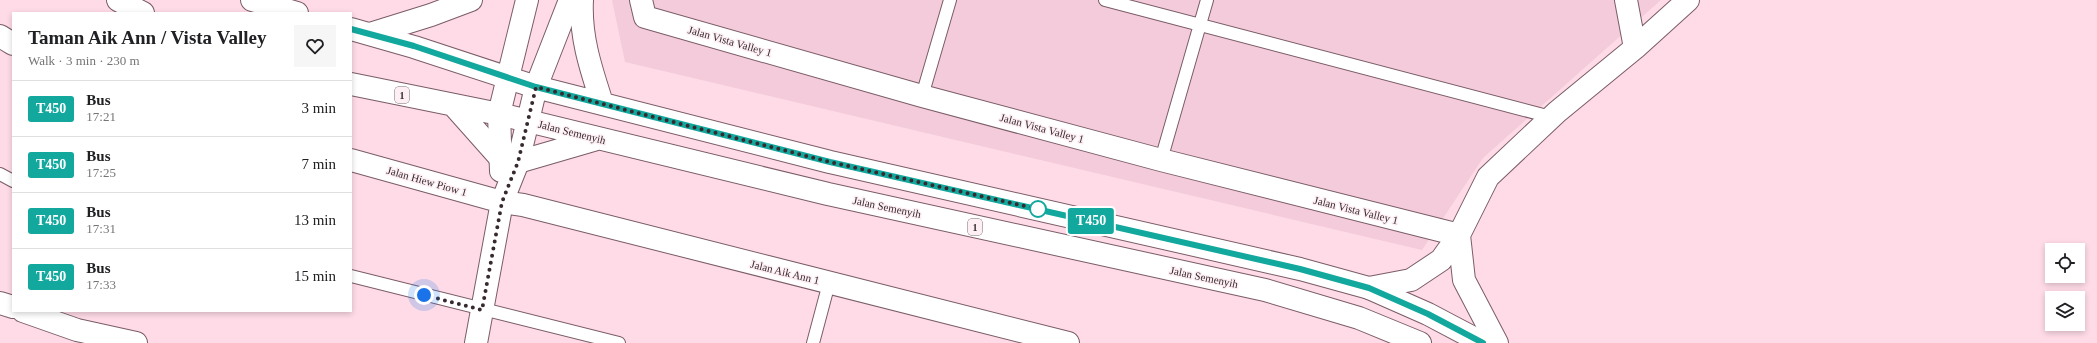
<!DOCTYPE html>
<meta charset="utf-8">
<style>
:root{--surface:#fff;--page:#f6f6f6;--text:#202124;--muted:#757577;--line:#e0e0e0}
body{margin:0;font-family:"Times New Roman",serif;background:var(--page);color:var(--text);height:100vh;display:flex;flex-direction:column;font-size:15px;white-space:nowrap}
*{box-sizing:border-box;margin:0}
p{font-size:13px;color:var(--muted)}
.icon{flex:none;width:22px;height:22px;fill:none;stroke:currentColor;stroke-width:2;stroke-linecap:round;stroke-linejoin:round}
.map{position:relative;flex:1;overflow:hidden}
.sheet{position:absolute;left:12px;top:12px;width:340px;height:300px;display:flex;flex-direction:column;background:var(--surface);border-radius:0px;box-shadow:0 2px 6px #0003}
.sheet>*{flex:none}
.badge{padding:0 8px;border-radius:3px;font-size:14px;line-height:26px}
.fabs{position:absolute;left:2045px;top:243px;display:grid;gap:8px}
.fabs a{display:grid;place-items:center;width:40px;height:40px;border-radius:0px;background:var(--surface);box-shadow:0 2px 6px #0003;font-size:20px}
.you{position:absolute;width:20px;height:20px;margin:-10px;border:3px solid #fff;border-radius:50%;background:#1a73e8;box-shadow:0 0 0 6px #1a73e833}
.map>.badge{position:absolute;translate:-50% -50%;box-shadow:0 0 0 2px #fff}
.round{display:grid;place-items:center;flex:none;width:42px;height:42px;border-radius:0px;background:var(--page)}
.headline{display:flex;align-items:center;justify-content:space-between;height:68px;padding:0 16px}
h1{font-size:19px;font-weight:700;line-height:30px}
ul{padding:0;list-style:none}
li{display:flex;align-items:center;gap:12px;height:56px;padding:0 16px;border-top:1px solid var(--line)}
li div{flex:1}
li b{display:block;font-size:15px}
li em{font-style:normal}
li .badge{min-width:44px;font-weight:700;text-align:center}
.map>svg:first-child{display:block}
.built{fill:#f4cbda}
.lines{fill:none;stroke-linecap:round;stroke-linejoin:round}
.lane-casing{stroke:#7a5c67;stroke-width:14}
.street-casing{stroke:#7a5c67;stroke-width:24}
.secondary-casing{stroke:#7a5c67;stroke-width:24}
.primary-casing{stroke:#7a5c67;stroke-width:24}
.lane{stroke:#fff;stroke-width:12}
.street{stroke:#fff;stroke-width:22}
.secondary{stroke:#fff;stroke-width:22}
.primary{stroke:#fff;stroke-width:22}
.line-casing{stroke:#fff;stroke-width:9}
.line{stroke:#12a89d;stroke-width:6}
.walk{stroke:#372a2f;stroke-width:4;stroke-dasharray:0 7.2}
.stop-dot{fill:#fff;stroke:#12a89d;stroke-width:2}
.labels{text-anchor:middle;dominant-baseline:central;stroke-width:3;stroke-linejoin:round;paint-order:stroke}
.shield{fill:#fdeff4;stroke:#72656a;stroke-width:1}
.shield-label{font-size:10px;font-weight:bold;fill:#372a2f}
.street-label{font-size:11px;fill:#372a2f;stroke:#fdeff4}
</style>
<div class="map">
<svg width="2097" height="343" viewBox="0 0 2097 343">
<rect width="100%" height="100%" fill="#fedbe7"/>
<path class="built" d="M612 0H1661L1483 158 1422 250 625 62Z"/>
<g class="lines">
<g class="lane-casing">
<path id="lane" d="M1105 0 1551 117
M922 96 950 0
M1161 160 1207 0
M0 174 13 181
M351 276 619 343
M813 343 829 283"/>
</g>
<g class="street-casing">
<path id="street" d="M641 0 645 17 922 96 1161 160 1459 235
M1626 0 1635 48
M0 36 13 44
M351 160 502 202 523 205 1068 343
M1459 235 1464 280 1497 343
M1369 288 1411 280 1441 260 1459 235 1488 177 1557 112 1635 48 1688 0
M0 303 13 307
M23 311 77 330 136 343
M476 343 502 202"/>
</g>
<g class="secondary-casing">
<path id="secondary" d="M501 171 499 114 527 0
M502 202 518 162 536 87 570 0"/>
</g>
<g class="primary-casing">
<path id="primary" d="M118 0 143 13
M252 0 297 13
M582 0C580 37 591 69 602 103
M351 29 414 47 536 87 830 162 1300 269 1369 288 1428 314 1483 343
M370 34 431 15 471 0
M351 84 499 114 828 194 1265 290 1359 318 1420 343
M454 106 502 160
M518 162 597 139"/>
</g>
<use href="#lane" class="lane"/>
<use href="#street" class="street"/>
<use href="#secondary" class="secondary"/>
<use href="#primary" class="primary"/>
</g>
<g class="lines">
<g class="line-casing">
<path id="line" d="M351 29 414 46 536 87 830 162 1300 269 1369 288 1428 314 1483 343"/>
</g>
<use href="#line" class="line"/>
<path class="walk" d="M424 295 482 310 502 202 518 162 536 87 830 162 1042 210 1038 209"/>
</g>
<circle class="stop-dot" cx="1038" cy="209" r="8"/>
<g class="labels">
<g class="shield">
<rect x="395" y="87" width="14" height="16" rx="3"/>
<rect x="968" y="219" width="14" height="16" rx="3"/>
</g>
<g class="shield-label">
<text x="402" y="95">1</text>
<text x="975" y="227">1</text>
</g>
<g class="street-label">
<text transform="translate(730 41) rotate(16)">Jalan Vista Valley 1</text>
<text transform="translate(1042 128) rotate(15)">Jalan Vista Valley 1</text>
<text transform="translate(572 132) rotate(14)">Jalan Semenyih</text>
<text transform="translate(427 181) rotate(16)">Jalan Hiew Piow 1</text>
<text transform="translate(887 207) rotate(12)">Jalan Semenyih</text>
<text transform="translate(1356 210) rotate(14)">Jalan Vista Valley 1</text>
<text transform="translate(785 272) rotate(14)">Jalan Aik Ann 1</text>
<text transform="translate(1204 277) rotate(12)">Jalan Semenyih</text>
</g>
</g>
</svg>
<div class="fabs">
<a><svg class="icon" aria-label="locate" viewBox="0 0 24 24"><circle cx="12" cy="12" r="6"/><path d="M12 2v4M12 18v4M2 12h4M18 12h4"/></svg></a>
<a><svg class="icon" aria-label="layers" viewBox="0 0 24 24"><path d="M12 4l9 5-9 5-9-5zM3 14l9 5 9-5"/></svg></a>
</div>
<div class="you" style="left:424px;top:295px"></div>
<b class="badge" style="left:1091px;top:221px;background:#12a89d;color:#fff">T450</b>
<section class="sheet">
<div class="headline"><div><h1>Taman Aik Ann / Vista Valley</h1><p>Walk · 3 min · 230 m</p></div><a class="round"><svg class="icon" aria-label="heart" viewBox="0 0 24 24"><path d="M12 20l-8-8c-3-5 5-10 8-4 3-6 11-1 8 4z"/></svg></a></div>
<ul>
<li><span class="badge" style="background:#12a89d;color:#fff">T450</span><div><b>Bus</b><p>17:21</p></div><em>3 min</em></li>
<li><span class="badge" style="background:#12a89d;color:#fff">T450</span><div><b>Bus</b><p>17:25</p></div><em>7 min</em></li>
<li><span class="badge" style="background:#12a89d;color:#fff">T450</span><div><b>Bus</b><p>17:31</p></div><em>13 min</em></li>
<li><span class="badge" style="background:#12a89d;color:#fff">T450</span><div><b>Bus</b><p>17:33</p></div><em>15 min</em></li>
</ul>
</section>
</div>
